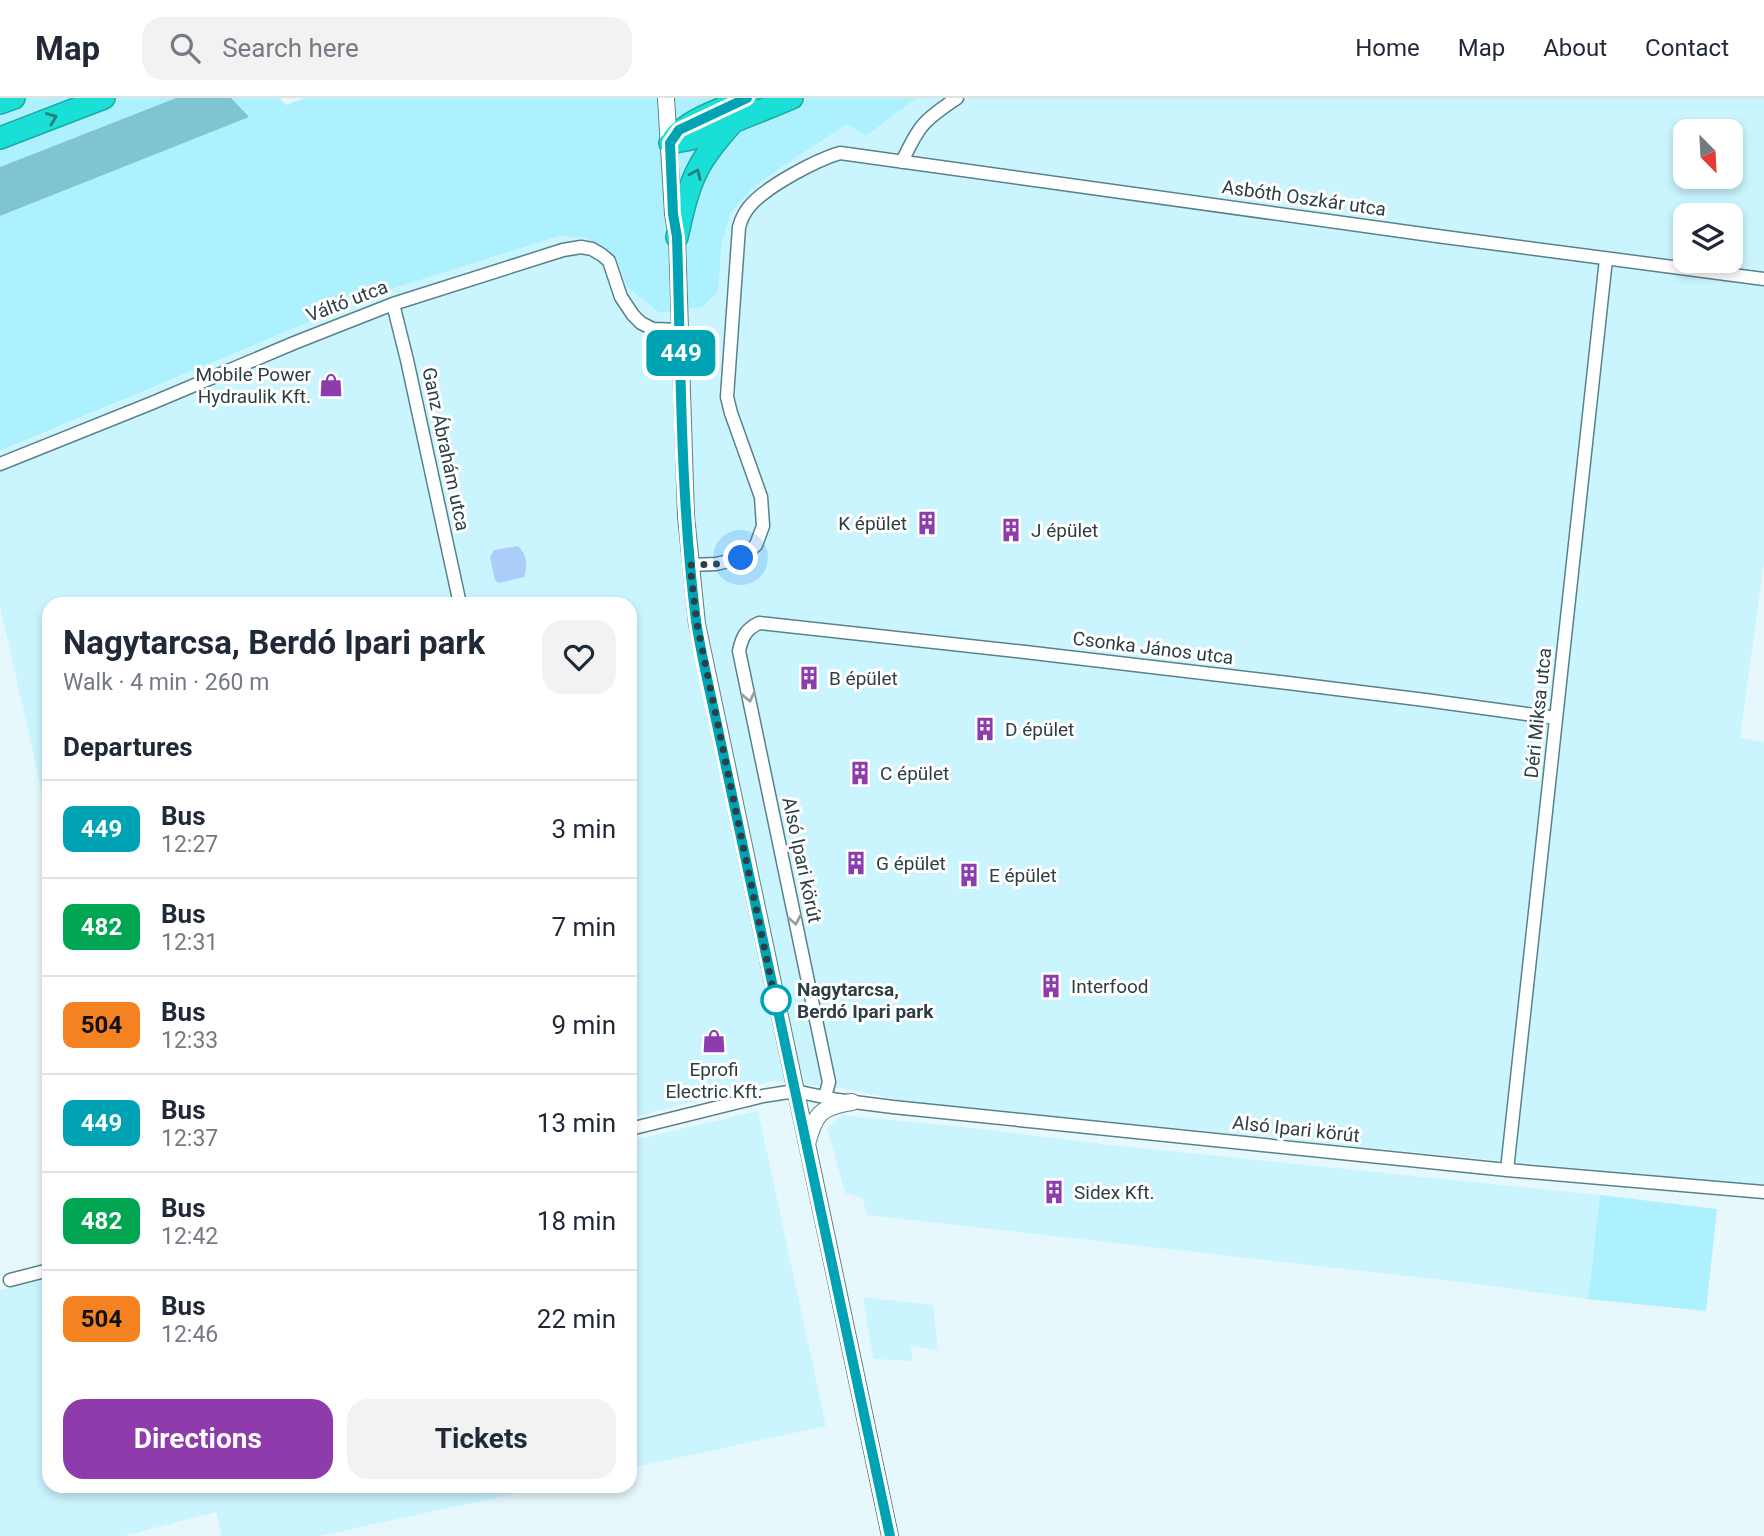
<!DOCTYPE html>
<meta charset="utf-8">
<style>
:root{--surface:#fff;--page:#f2f2f3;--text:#1f2937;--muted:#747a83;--line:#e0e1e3;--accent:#8e3cab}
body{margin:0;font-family:Roboto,sans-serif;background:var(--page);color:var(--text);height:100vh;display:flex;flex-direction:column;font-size:26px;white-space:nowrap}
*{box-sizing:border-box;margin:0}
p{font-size:23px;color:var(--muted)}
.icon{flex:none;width:38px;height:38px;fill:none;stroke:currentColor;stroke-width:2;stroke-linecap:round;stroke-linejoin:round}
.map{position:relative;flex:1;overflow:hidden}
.side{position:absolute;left:42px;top:499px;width:595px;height:896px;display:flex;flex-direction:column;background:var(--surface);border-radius:21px;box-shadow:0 4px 10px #0003}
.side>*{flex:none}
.badge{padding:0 14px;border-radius:10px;font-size:24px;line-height:46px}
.needle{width:46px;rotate:156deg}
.controls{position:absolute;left:1673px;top:21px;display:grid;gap:14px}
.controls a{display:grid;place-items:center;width:70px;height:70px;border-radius:14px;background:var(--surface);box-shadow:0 4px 10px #0003;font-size:35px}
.you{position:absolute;width:35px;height:35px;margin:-18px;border:5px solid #fff;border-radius:50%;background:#1a73e8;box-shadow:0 0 0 10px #1a73e833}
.map>.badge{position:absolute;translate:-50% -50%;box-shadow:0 0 0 4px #fff}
h2{padding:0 21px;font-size:26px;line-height:63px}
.round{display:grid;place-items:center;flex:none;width:74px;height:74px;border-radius:21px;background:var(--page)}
.headline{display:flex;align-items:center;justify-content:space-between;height:119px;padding:0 21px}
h1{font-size:33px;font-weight:700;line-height:52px}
.action{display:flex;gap:14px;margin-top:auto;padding:14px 21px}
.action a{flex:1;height:80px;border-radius:21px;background:var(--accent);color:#fff;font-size:28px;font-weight:700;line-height:80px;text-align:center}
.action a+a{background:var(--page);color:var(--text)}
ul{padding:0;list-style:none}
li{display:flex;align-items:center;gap:21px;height:98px;padding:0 21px;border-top:2px solid var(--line)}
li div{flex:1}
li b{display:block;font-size:26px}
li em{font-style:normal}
li .badge{min-width:77px;font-weight:700;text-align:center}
header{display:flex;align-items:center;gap:42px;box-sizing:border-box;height:98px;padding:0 35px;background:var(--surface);border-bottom:2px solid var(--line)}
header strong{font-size:33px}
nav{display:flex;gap:38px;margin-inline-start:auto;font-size:24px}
.search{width:490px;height:63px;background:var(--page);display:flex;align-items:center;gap:18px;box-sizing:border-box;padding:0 24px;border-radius:21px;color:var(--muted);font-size:26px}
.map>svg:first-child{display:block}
.built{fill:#caf5fe;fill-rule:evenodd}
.green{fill:#adf1ff}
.forest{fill:#80c4d2}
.water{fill:#aacef9}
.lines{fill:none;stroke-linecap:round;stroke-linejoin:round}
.street-casing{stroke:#58828a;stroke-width:15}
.secondary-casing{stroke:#58828a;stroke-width:18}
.highway-casing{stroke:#20a7a3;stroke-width:24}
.street{stroke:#fff;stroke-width:12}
.secondary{stroke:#fff;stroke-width:16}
.highway{stroke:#19dfd7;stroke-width:21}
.oneway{stroke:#257f7e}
.oneway2{stroke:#969fa1}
.line-casing{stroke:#fff;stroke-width:16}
.line{stroke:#00a3b4;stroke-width:10}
.walk{stroke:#2d3f43;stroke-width:7;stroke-dasharray:0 12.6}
.stop-dot{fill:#fff;stroke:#00a3b4;stroke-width:3.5}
.labels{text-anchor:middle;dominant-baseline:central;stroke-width:6;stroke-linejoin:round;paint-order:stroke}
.street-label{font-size:19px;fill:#2d3f43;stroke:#fff}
.poi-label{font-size:19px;fill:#2d3f43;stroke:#fff;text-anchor:start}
.stop-label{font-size:19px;font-weight:bold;fill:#2d3f43;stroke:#fff;text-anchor:start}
</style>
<header>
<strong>Map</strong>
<div class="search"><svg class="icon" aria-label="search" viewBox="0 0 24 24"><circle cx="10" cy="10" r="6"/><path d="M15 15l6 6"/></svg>Search here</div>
<nav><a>Home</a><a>Map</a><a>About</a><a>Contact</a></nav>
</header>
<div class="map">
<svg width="1764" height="1438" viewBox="0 0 1764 1438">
<rect width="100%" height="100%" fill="#e7f8fc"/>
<path class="built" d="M917 0H1764V464L1740 640 1764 644V1089L903 1003 846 991 773 983 630 1020V506H49V725L0 508V354L379 195 559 138 587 140 617 161 627 189 718 193 722 144 731 114 752 91 783 68 847 26 866 38ZM1685 33H1731V79H1685ZM1685 117H1731V163H1685Z
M758 1013 826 1328 630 1370V1043Z
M842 1017 982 1031 1110 1047 1600 1097 1588 1201 1469 1185 867 1117 862 1100 845 1095 827 1030Z
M49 1180V1388H550L319 1438H222L216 1414 124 1438H0V1192Z
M863 1199 933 1207 938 1252 911 1248 913 1263 873 1261Z"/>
<path class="green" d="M0 0H176L0 69Z
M231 0H280L286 7 304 0H917L866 38 847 26 783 68 752 91 731 114 722 144 718 194 702 209 660 215 627 189 617 161 587 140 559 138 379 195 0 353V118L248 19Z
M1600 1097 1717 1111 1706 1213 1588 1201Z"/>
<path class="forest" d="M176 0H231L249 19 0 118V69Z"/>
<path class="water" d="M518 448C527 457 528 467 524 479L499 485 495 482 490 459 494 452Z"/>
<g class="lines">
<g class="street-casing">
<path id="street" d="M902 64C919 27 924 22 957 0
M393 206 407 262 460 506
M0 366 152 305 294 245 393 206 563 152 581 149 592 151 602 157 609 163 621 199 633 217 641 225 653 231 680 232
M690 467 716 466 741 460 756 447 763 428 761 399 731 315 727 299 739 129C741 122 744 115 749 109 765 89 816 62 840 55L1437 138 1764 181
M825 999 829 984 739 553C742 539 746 531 759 525L1025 554 1288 585 1425 602 1556 620
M630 1031 763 998 795 993 838 1002 893 1009 1507 1072 1764 1094
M1507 1072 1606 161
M10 1182 49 1172"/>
</g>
<g class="secondary-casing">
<path id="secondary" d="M666 0 673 116 677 139 686 418 697 526 890 1438
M807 1046C815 1016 820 1009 852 1004"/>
</g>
<g class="highway-casing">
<path id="highway" d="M0 5 14 0
M0 40 104 0
M673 41C687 21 725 10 747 0
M670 45 691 41 792 0
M677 139C682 117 687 92 698 71 707 53 721 38 734 23"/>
</g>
<use href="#street" class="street"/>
<use href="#secondary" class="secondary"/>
<use href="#highway" class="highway"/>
</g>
<defs><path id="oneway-chevron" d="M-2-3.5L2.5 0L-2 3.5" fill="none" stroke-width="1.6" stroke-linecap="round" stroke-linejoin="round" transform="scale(1.75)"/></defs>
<g class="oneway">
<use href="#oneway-chevron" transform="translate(52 20) rotate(-21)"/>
<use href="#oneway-chevron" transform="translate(696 76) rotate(-66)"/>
</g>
<g class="oneway2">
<use href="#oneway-chevron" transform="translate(749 599) rotate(78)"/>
<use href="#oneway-chevron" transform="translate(795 822) rotate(79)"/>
</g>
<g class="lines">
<g class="line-casing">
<path id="line" d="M747 0 679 32 670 45 673 116 677 139C681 267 680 396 696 523 701 556 709 589 716 622L890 1438"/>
</g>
<use href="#line" class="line"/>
<path class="walk" d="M741 460 716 466 690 467 697 526 776 906V902"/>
</g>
<defs>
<g id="shop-bare" transform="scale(1.89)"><path d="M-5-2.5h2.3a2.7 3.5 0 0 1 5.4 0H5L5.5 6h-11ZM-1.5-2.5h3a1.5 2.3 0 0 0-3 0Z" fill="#8e3cab" stroke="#fff" stroke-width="2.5" paint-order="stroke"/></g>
<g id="building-bare" transform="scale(1.89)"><path d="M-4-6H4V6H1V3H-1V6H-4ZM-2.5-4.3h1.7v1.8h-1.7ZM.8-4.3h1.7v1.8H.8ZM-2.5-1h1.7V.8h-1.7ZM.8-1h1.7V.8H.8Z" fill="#8e3cab" stroke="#fff" stroke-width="2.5" paint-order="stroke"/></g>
</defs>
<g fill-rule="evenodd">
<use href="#shop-bare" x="331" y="287"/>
<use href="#building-bare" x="927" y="425"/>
<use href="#building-bare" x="1011" y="432"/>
<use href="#building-bare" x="809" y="580"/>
<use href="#building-bare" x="985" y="631"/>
<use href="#building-bare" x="860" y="675"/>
<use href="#building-bare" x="856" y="765"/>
<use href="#building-bare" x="969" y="777"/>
<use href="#building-bare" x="1051" y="888"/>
<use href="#shop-bare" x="714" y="943"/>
<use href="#building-bare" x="1054" y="1094"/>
</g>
<circle class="stop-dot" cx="776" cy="902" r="14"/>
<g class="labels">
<g class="street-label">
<text transform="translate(1304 100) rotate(8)">Asbóth Oszkár utca</text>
<text transform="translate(347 203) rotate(-21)">Váltó utca</text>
<text transform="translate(446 351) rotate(78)">Ganz Ábrahám utca</text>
<text transform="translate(1153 550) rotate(7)">Csonka János utca</text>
<text transform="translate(1538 615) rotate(-84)">Déri Miksa utca</text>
<text transform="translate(802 762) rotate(78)">Alsó Ipari körút</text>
<text transform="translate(1296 1031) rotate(6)">Alsó Ipari körút</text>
</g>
<g class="poi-label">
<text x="311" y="276" text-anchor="end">Mobile Power<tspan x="311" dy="22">Hydraulik Kft.</tspan></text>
<text x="907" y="425" text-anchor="end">K épület</text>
<text x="1031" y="432">J épület</text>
<text x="829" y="580">B épület</text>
<text x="1005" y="631">D épület</text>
<text x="880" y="675">C épület</text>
<text x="876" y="765">G épület</text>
<text x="989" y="777">E épület</text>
<text x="1071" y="888">Interfood</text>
<text x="714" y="971" text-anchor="middle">Eprofi<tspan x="714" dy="22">Electric Kft.</tspan></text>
<text x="1074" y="1094">Sidex Kft.</text>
</g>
<g class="stop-label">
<text x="797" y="891">Nagytarcsa,<tspan x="797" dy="22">Berdó Ipari park</tspan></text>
</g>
</g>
</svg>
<div class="controls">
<a><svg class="needle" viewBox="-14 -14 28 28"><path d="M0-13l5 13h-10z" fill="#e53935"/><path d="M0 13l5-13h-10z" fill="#747a83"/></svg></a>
<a><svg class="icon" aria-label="layers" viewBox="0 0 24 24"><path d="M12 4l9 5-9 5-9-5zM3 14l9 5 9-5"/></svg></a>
</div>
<div class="you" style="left:741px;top:460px"></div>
<b class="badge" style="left:681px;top:255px;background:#00a3b4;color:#fff">449</b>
<section class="side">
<div class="headline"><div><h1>Nagytarcsa, Berdó Ipari park</h1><p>Walk · 4 min · 260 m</p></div><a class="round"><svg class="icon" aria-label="heart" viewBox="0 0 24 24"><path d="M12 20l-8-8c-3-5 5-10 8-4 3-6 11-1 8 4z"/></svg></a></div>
<h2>Departures</h2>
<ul>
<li><span class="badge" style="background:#00a3b4;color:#fff">449</span><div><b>Bus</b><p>12:27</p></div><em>3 min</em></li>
<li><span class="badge" style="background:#00a651;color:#fff">482</span><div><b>Bus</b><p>12:31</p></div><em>7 min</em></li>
<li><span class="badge" style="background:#f58220;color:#111">504</span><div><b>Bus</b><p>12:33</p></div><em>9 min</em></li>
<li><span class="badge" style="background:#00a3b4;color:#fff">449</span><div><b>Bus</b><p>12:37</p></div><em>13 min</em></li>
<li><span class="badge" style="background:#00a651;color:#fff">482</span><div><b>Bus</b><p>12:42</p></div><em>18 min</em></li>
<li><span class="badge" style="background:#f58220;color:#111">504</span><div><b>Bus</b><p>12:46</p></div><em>22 min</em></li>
</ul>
<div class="action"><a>Directions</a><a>Tickets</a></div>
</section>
</div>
